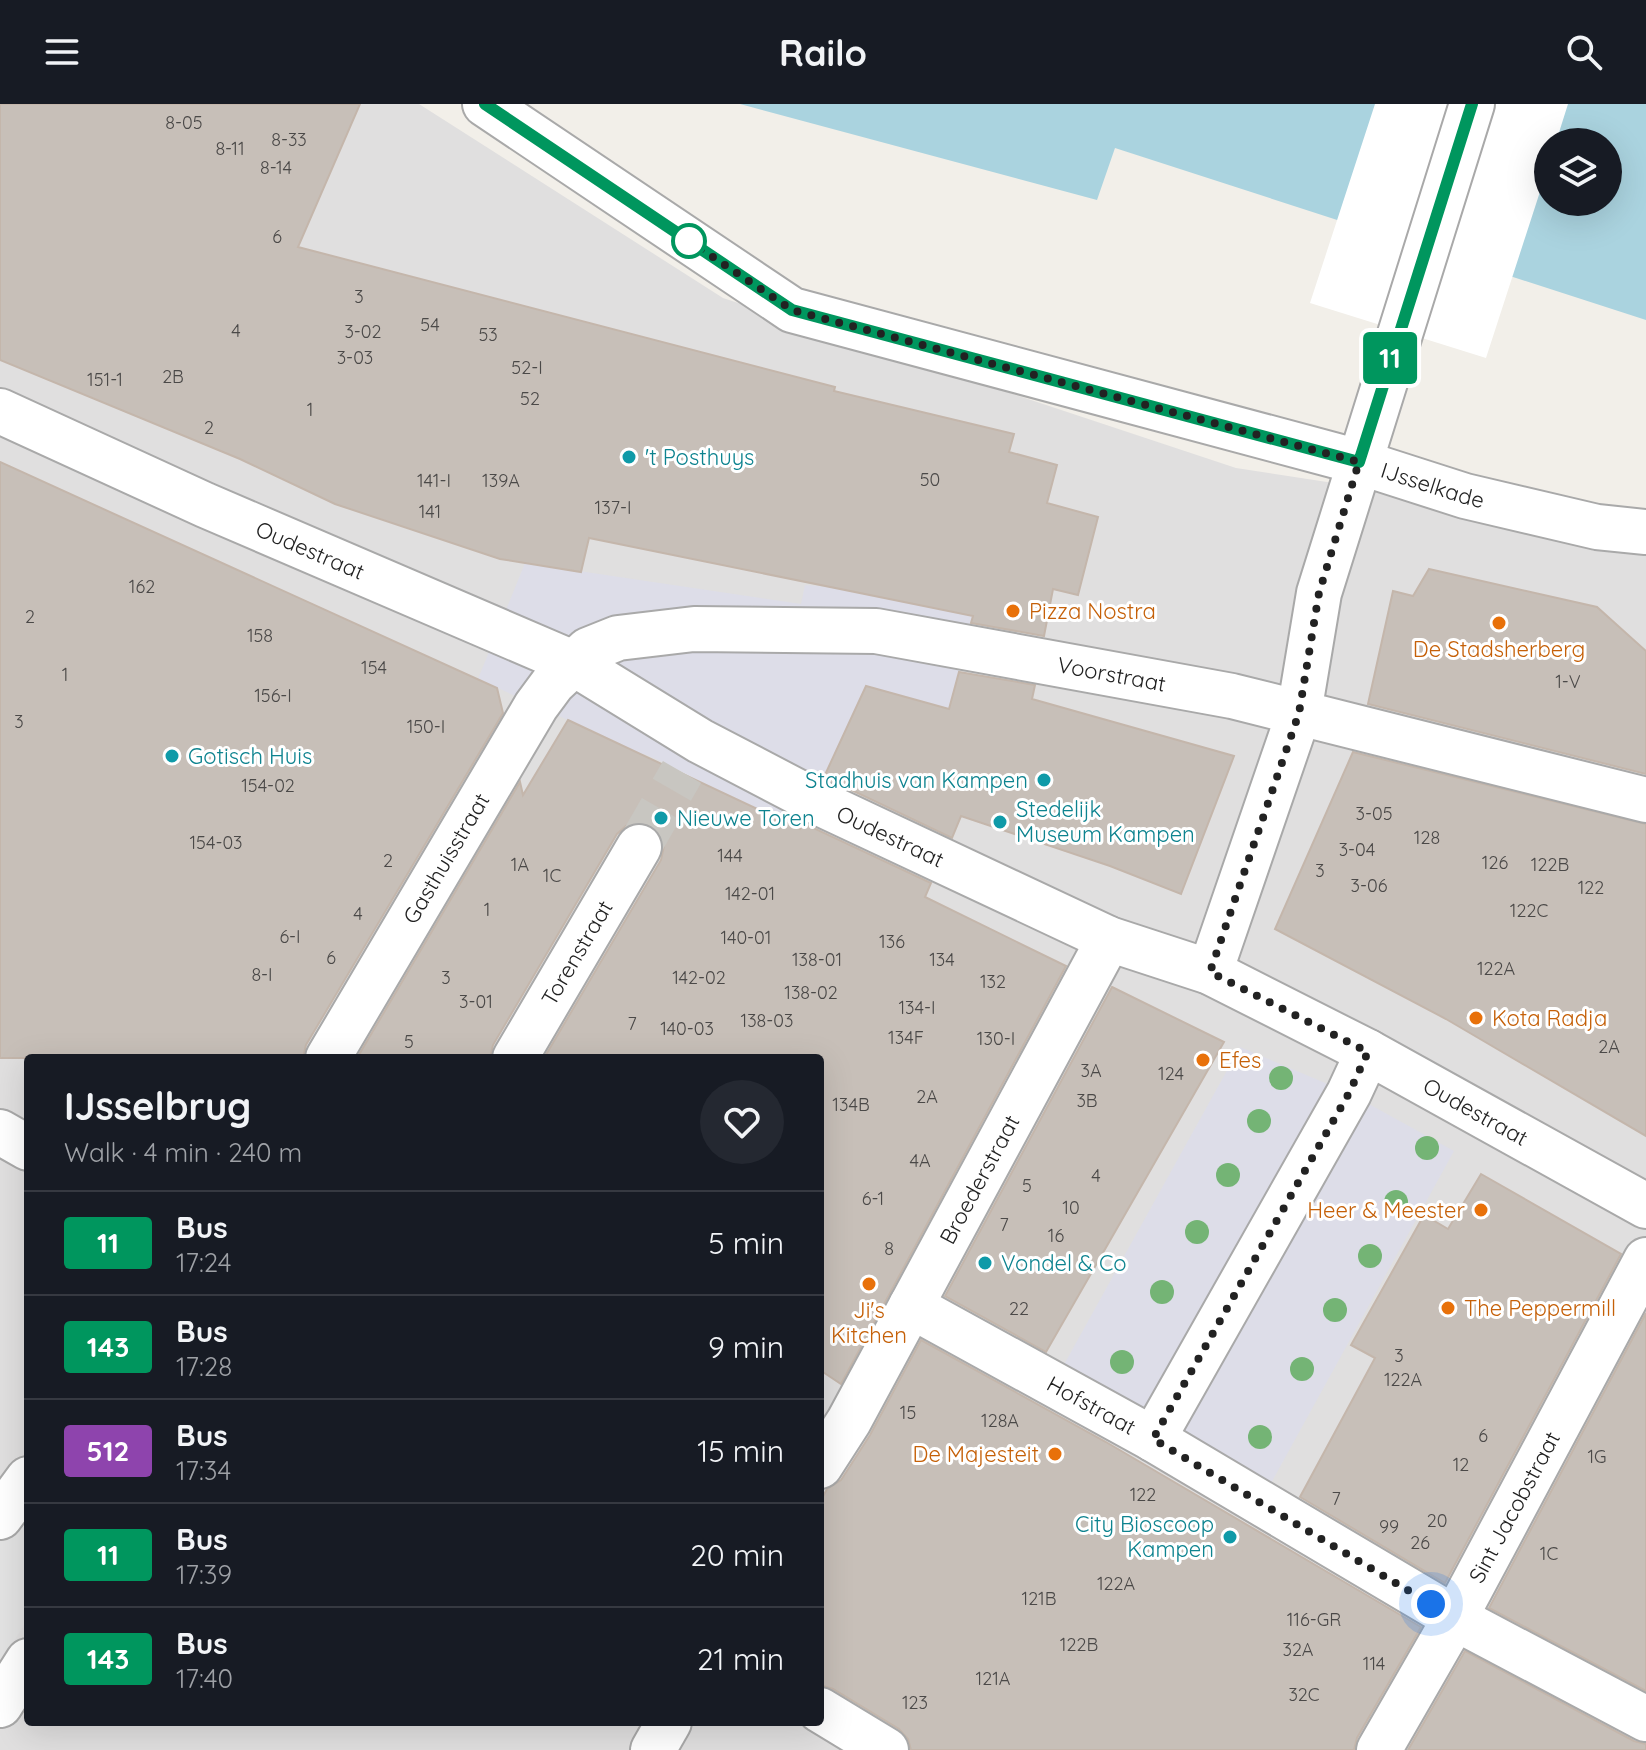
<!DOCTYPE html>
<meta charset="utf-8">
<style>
:root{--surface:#171b24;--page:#242831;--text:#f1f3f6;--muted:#9ea1a6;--line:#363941}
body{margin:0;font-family:Quicksand,sans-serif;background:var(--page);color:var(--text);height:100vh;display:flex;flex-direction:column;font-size:30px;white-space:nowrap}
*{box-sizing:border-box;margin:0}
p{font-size:26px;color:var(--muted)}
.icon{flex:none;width:44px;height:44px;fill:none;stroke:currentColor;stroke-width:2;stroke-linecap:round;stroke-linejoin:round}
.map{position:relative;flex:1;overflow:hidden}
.sheet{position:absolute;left:24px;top:950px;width:800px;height:672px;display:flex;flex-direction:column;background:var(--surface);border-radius:8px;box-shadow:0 8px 32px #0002}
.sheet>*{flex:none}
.badge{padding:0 16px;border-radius:6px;font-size:28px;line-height:52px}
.buttons{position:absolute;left:1534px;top:24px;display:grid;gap:16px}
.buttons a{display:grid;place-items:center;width:88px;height:88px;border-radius:50%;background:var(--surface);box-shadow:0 8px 32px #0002;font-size:40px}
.you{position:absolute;width:40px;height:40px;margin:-20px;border:6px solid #fff;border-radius:50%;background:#1a73e8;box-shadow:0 0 0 12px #1a73e833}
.map>.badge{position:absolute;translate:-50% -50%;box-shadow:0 0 0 4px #fff}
.round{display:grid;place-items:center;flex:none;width:84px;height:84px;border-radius:42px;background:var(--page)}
.summary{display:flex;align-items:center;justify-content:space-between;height:136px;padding:0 40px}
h1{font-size:38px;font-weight:700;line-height:60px}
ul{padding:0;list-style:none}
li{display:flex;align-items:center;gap:24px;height:104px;padding:0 40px;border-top:2px solid var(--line)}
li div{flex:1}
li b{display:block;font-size:30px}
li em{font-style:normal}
li .badge{min-width:88px;font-weight:700;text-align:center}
header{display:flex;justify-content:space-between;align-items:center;height:104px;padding:0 40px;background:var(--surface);font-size:36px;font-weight:700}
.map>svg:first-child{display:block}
.residential{fill:#e0dfdf;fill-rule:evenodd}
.parking{fill:#e2e2e2}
.plaza{fill:#dddde8}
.water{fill:#aad3df;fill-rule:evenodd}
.pier{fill:#fff}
.building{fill:#c7bfb8;stroke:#c4b6ab;stroke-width:2}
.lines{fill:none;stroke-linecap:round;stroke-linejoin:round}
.minor-tunnel{stroke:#c8c6c1;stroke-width:44;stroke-dasharray:44 22;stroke-linecap:butt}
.minor-casing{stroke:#a9a9a9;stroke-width:48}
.minor{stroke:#fff;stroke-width:44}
.tree{fill:#74b475}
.line-casing{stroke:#fff;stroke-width:18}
.line{stroke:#00965e;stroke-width:12}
.walk{stroke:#222;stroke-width:8;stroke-dasharray:0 14.4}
.stop-dot{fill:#fff;stroke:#00965e;stroke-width:4}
.culture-dot{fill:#0f9aa8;stroke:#fff;stroke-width:3}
.food-dot{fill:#e8710a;stroke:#fff;stroke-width:3}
.labels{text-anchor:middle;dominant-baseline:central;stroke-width:6;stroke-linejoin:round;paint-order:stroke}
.number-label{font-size:18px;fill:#4b4948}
.culture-label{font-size:22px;fill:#0d838f;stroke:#fff;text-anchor:start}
.street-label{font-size:22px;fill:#222;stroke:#fff}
.food-label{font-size:22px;fill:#c56008;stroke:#fff;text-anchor:start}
</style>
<header><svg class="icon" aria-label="menu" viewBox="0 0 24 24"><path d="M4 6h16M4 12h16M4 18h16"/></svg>Railo<svg class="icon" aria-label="search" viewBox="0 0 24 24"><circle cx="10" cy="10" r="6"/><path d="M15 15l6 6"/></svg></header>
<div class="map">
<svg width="1646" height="1646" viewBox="0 0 1646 1646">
<rect width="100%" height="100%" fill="#f2efe9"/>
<path class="residential" d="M0 0H419L723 194 1236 364 1646 427V1646H0ZM28 954H820V1618H28Z"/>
<path class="parking" d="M28 1399V1515L0 1559V1436Z"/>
<path class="plaza" d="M525 459 801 500 805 481 829 483 972 512 949 605 866 582 798 728 663 658 644 650 641 655 570 617 478 575Z
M1240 943 1349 989 1454 1047 1270 1381 1061 1266Z"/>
<path class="water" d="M740 0H1646V216L1115 44 1097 96ZM1548 38H1608V98H1548Z"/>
<path class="pier" d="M1375 0H1568L1556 38H1548V63L1486 254 1310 199Z"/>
<path class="building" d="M0 0H360L298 143 835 283 834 287 1014 330 1009 348 1057 361 1047 399 1098 413 1078 491 1053 485 1044 532 971 519 973 512 589 434 581 468 500 455 335 400 240 355 0 256Z
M0 358 497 584 503 609 306 941 303 954H0Z
M1429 465 1597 503 1646 547V670L1368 600 1393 487 1413 492Z
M959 568 1035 581 1032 595 1234 652 1181 790 1110 762 961 712 952 734 824 673 866 582 949 605Z
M568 616 800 725 803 719 931 779 925 793 1066 862 841 1280 820 1266V954H544L661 756 664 742 660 730 652 722 638 718 626 722 617 730 493 941 490 954H357L520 678 523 691Z
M1353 648 1646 720V1032L1446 915 1275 825Z
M1112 883 1224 938 1046 1248 945 1192Z
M1481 1070 1621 1150 1445 1479 1300 1393 1375 1254 1351 1241 1424 1111 1448 1125Z
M1646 1209V1587L1489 1504Z
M921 1236 1106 1338 1421 1523 1357 1634 1354 1646H911L908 1635 899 1625 833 1585 820 1581V1398L827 1385 841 1376 870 1331Z
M1465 1547 1634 1637 1646 1640V1646H1408Z"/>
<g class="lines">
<path class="minor-tunnel" d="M639 743 682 668"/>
<g class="minor-casing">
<g id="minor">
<path id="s1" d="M485 0 792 206 1359 358 1465 392 1597 423 1646 428"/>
<path id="s2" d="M0 307 205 401 573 559 700 637 813 696 1109 835 1210 868 1368 948 1646 1102"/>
<path d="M1210 868 1299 609 1319 489 1472 0"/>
<path id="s3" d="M328 954 536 602 553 579 588 546 618 534 694 525 876 527 1232 592 1646 696"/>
<path id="s4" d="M515 954 639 743"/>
<path d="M0 1028 28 1044"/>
<path id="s5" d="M911 1202 1153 1335 1455 1514 1646 1615"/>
<path d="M1153 1335 1349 989 1368 948"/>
<path id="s6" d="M820 1362 849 1317 1109 835"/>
<path d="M0 1413 28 1375"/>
<path d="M0 1601 28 1557"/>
<path d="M820 1606 886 1646"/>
<path d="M653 1646 669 1618"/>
<path id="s7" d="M1379 1646 1455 1514 1646 1156"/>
</g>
</g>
<use href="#minor" class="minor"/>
</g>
<g class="tree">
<circle cx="1281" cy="974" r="12"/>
<circle cx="1259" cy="1017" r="12"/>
<circle cx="1427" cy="1044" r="12"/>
<circle cx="1228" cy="1071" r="12"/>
<circle cx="1396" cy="1098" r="12"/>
<circle cx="1197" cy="1128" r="12"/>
<circle cx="1370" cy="1152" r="12"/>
<circle cx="1162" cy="1188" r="12"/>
<circle cx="1335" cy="1206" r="12"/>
<circle cx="1122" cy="1258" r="12"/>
<circle cx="1302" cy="1265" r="12"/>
<circle cx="1260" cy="1333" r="12"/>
</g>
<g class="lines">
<g class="line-casing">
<path id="line" d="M485 0 792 206 1359 358 1472 0"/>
</g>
<use href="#line" class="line"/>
<path class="walk" d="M689 137 792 206 1359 358 1319 489 1299 609 1210 868 1368 948 1349 989 1153 1335 1431 1500"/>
</g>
<circle class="stop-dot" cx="689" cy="137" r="16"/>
<g class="culture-dot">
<circle cx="629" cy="353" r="8"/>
<circle cx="172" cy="652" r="8"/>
<circle cx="1044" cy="676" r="8"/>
<circle cx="661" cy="714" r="8"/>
<circle cx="1000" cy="718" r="8"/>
<circle cx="985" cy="1159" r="8"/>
<circle cx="1230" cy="1433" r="8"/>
</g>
<g class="food-dot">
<circle cx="1013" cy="507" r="8"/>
<circle cx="1499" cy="519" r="8"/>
<circle cx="1476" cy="914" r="8"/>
<circle cx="1203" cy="956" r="8"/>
<circle cx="1481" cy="1106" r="8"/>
<circle cx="869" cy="1180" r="8"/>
<circle cx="1448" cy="1204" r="8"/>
<circle cx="1055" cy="1350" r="8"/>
</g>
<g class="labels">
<g class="number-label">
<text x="184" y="18">8-05</text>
<text x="289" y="35">8-33</text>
<text x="230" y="44">8-11</text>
<text x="276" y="63">8-14</text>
<text x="277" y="132">6</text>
<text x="359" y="192">3</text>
<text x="430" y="220">54</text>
<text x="236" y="226">4</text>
<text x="363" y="227">3-02</text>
<text x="488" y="230">53</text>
<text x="355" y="253">3-03</text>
<text x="527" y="263">52-I</text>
<text x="173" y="272">2B</text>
<text x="105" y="275">151-1</text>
<text x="530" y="294">52</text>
<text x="310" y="305">1</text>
<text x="209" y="323">2</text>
<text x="930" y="375">50</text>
<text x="434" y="376">141-I</text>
<text x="501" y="376">139A</text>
<text x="613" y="403">137-I</text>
<text x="430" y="407">141</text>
<text x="142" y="482">162</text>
<text x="30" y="512">2</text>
<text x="260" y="531">158</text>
<text x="374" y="563">154</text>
<text x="65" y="570">1</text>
<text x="1568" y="577">1-V</text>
<text x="273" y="591">156-I</text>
<text x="19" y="617">3</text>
<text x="426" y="622">150-I</text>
<text x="268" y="681">154-02</text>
<text x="1374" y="709">3-05</text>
<text x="1427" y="733">128</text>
<text x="216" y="738">154-03</text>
<text x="1357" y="745">3-04</text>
<text x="730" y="751">144</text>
<text x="388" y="756">2</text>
<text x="1495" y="758">126</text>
<text x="520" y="760">1A</text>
<text x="1550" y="760">122B</text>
<text x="1320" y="766">3</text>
<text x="552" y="771">1C</text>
<text x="1369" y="781">3-06</text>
<text x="1591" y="783">122</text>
<text x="750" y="789">142-01</text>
<text x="487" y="805">1</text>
<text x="1529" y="806">122C</text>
<text x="358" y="809">4</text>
<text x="290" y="832">6-I</text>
<text x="746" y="833">140-01</text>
<text x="892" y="837">136</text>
<text x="331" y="853">6</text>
<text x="817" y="855">138-01</text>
<text x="942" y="855">134</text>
<text x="1496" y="864">122A</text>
<text x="262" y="870">8-I</text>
<text x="446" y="873">3</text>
<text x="699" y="873">142-02</text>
<text x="993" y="877">132</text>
<text x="811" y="888">138-02</text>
<text x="476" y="897">3-01</text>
<text x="917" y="903">134-I</text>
<text x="767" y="916">138-03</text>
<text x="632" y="919">7</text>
<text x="687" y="924">140-03</text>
<text x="906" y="933">134F</text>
<text x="996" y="934">130-I</text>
<text x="409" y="937">5</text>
<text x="1609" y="942">2A</text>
<text x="1091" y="966">3A</text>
<text x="1171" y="969">124</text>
<text x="927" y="992">2A</text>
<text x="1087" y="996">3B</text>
<text x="851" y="1000">134B</text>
<text x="920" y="1056">4A</text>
<text x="1096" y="1071">4</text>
<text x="1027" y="1081">5</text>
<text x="873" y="1094">6-1</text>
<text x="1071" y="1103">10</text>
<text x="1004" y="1120">7</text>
<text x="1056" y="1131">16</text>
<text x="889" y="1144">8</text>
<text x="1019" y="1204">22</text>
<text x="1399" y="1251">3</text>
<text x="1403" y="1275">122A</text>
<text x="908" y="1308">15</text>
<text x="1000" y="1316">128A</text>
<text x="1483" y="1331">6</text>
<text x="1597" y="1352">1G</text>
<text x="1461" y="1360">12</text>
<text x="1143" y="1390">122</text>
<text x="1336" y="1394">7</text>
<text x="1437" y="1416">20</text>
<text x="1389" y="1422">99</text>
<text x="1420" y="1438">26</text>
<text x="1549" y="1449">1C</text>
<text x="1116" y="1479">122A</text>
<text x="1039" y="1494">121B</text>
<text x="1314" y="1515">116-GR</text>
<text x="1079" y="1540">122B</text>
<text x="1298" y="1545">32A</text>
<text x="1374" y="1559">114</text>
<text x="993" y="1574">121A</text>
<text x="1304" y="1590">32C</text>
<text x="915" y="1598">123</text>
</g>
<g class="culture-label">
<text x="645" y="353">'t Posthuys</text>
<text x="188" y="652">Gotisch Huis</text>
<text x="1028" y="676" text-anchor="end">Stadhuis van Kampen</text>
<text x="1016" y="705">Stedelijk<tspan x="1016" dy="25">Museum Kampen</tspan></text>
<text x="677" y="714">Nieuwe Toren</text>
<text x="1001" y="1159">Vondel &amp; Co</text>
<text x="1214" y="1420" text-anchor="end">City Bioscoop<tspan x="1214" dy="25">Kampen</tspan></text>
</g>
<g class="street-label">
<text stroke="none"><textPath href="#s1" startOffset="1034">IJsselkade</textPath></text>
<text stroke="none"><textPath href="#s2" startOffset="340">Oudestraat</textPath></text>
<text stroke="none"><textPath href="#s3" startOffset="1016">Voorstraat</textPath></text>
<text stroke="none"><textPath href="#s2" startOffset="988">Oudestraat</textPath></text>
<text stroke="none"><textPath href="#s3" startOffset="232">Gasthuisstraat</textPath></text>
<text stroke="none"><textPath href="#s4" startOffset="122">Torenstraat</textPath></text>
<text stroke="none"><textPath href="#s2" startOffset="1636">Oudestraat</textPath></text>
<text stroke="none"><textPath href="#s6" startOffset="328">Broederstraat</textPath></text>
<text stroke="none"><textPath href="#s5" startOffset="206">Hofstraat</textPath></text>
<text stroke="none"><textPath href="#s7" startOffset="278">Sint Jacobstraat</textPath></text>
</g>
<g class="food-label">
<text x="1029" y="507">Pizza Nostra</text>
<text x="1499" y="545" text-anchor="middle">De Stadsherberg</text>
<text x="1492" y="914">Kota Radja</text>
<text x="1219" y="956">Efes</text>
<text x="1465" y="1106" text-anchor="end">Heer &amp; Meester</text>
<text x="1464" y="1204">The Peppermill</text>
<text x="869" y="1206" text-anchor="middle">Ji's<tspan x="869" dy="25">Kitchen</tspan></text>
<text x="1039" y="1350" text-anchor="end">De Majesteit</text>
</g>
</g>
</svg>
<div class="buttons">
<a><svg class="icon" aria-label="layers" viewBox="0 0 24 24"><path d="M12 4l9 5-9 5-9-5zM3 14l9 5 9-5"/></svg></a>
</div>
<div class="you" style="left:1431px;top:1500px"></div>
<b class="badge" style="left:1390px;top:254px;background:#00965e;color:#fff">11</b>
<section class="sheet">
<div class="summary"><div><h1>IJsselbrug</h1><p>Walk · 4 min · 240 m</p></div><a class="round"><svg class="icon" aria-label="heart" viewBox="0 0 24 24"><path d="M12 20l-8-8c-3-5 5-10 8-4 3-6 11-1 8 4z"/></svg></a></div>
<ul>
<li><span class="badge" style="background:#00965e;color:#fff">11</span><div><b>Bus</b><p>17:24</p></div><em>5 min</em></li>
<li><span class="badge" style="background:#00965e;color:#fff">143</span><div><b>Bus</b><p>17:28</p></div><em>9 min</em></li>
<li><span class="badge" style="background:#8e44ad;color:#fff">512</span><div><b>Bus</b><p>17:34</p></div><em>15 min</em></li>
<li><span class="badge" style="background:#00965e;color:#fff">11</span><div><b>Bus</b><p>17:39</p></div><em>20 min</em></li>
<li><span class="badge" style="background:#00965e;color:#fff">143</span><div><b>Bus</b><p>17:40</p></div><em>21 min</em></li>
</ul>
</section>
</div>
